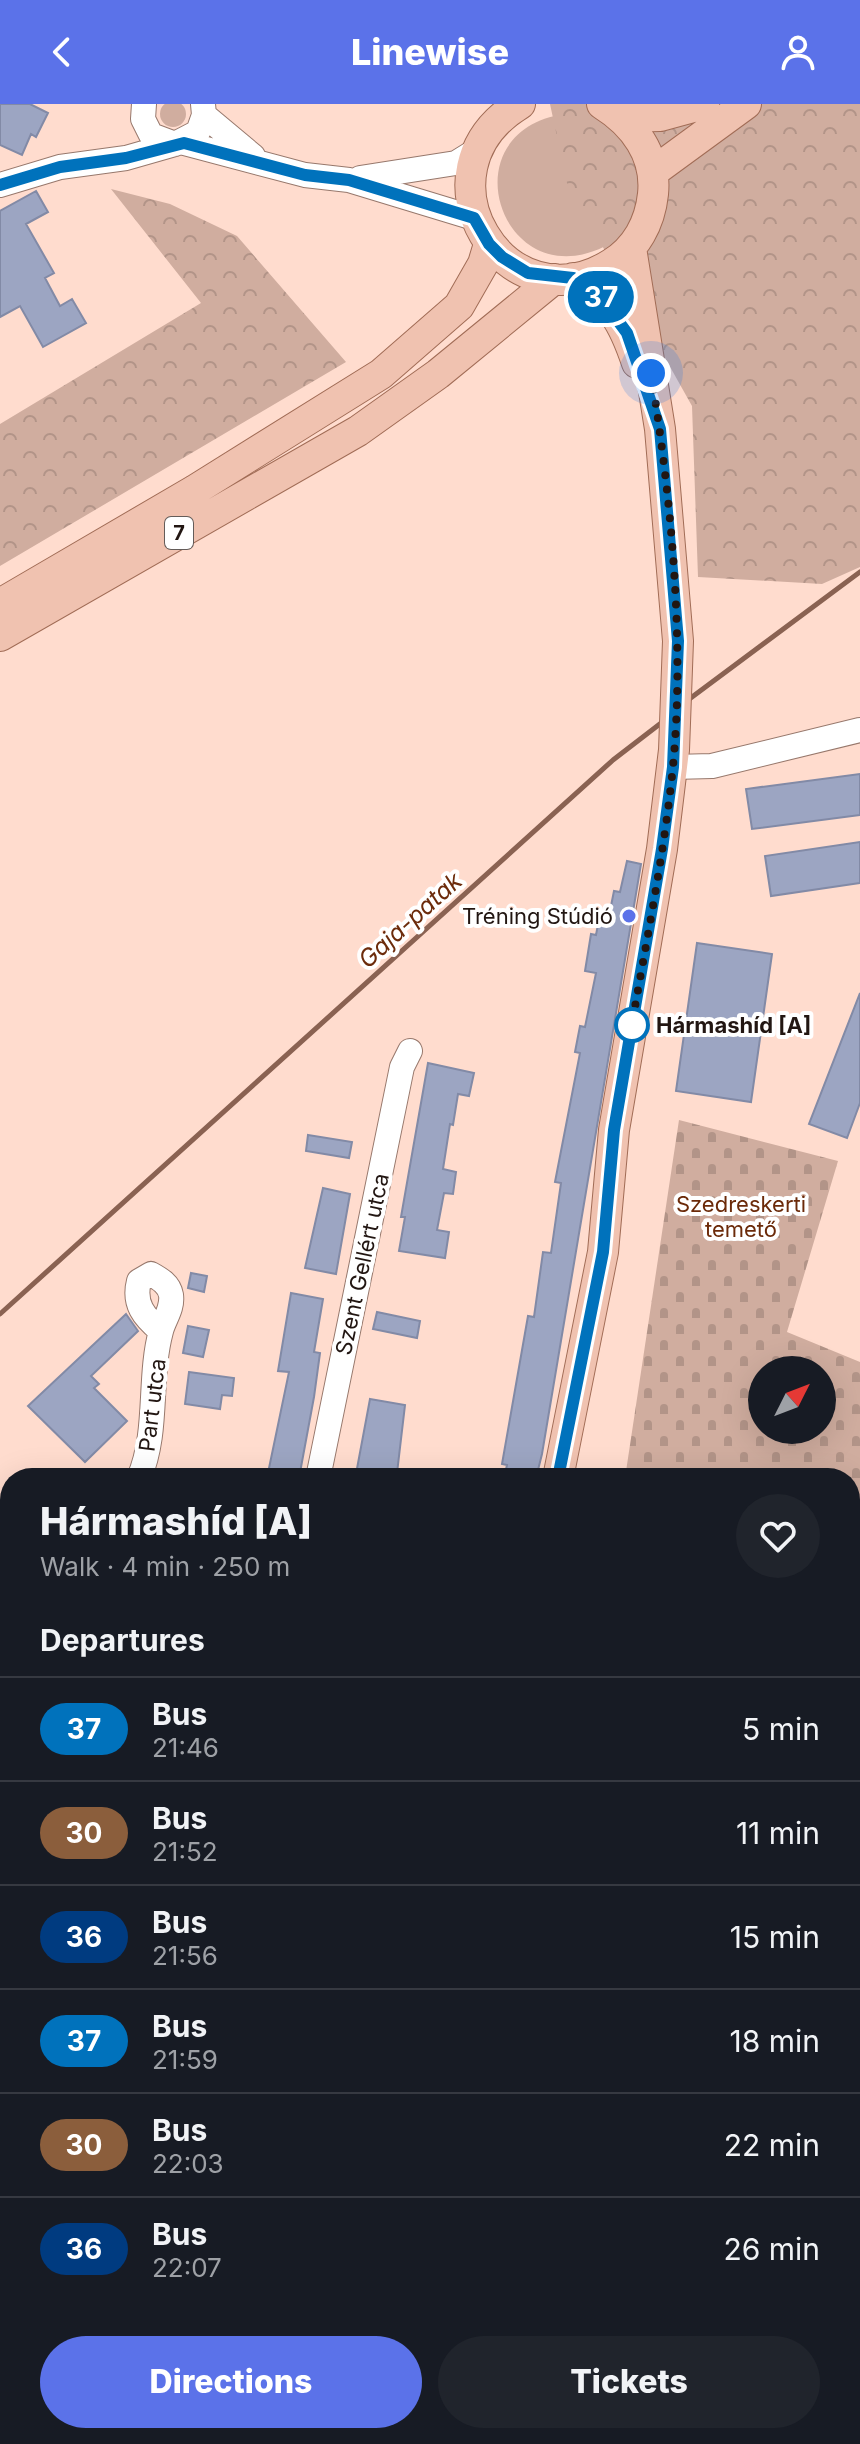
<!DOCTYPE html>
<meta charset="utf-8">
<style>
:root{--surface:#171b24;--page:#20242c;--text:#f1f3f6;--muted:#9ea1a6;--line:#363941;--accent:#5b72e9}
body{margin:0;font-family:Inter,sans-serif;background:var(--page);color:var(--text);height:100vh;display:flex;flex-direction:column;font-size:30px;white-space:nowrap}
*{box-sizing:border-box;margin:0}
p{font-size:26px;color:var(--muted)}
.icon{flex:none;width:44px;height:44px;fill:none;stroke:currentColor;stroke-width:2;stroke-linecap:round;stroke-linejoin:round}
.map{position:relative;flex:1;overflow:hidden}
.side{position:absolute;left:0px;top:1364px;width:860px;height:976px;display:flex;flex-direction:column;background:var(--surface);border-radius:32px 32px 0 0;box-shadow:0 8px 32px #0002}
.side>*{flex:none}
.badge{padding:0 16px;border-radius:26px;font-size:28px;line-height:52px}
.needle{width:52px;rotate:48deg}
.buttons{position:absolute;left:748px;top:1252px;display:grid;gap:16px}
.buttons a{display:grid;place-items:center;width:88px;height:88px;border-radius:50%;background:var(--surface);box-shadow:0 8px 32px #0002;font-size:40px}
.you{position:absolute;width:40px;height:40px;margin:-20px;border:6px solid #fff;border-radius:50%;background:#1a73e8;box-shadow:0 0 0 12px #1a73e833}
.map>.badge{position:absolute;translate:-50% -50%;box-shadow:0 0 0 4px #fff}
h2{padding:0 40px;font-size:30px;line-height:72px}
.round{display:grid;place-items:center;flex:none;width:84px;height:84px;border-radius:42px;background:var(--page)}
.summary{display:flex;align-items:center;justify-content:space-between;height:136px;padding:0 40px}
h1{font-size:38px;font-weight:800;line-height:60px}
.action{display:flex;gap:16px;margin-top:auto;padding:16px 40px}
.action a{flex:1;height:92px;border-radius:48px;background:var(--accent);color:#fff;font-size:32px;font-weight:800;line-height:92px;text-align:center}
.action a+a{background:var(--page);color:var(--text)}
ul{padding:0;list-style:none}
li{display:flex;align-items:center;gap:24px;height:104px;padding:0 40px;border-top:2px solid var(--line)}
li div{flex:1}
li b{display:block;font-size:30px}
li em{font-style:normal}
li .badge{min-width:88px;font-weight:700;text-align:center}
header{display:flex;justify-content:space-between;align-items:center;height:104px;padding:0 40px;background:var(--accent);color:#fff;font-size:36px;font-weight:800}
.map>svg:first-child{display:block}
.grass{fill:#d0ad9f}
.forest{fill:url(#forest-crowns)}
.cemetery{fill:url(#cemetery-stones);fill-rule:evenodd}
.park{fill:url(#park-dots)}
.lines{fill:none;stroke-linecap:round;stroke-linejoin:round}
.stream{stroke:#8a6252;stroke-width:5}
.building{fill:#9ca5c2;stroke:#828aa6;stroke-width:2}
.minor-casing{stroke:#97786c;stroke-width:26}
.major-casing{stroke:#a16c56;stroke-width:32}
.minor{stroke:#fff;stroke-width:24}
.major{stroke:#f0c2b0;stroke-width:30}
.line-casing{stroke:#fff;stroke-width:18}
.line{stroke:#0072bc;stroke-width:12}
.walk{stroke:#221612;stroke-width:8;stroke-dasharray:0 14.4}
.poi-dot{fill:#5b72e9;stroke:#fff;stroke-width:3}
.stop-dot{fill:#fff;stroke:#0072bc;stroke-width:4}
.labels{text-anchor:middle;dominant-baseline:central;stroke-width:8;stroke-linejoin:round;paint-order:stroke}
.shield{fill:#fff;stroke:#645c59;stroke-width:2}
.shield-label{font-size:20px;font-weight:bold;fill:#221612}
.poi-label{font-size:22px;fill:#221612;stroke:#fff;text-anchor:end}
.stop-label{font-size:22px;font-weight:bold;fill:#221612;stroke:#fff;text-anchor:start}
.park-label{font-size:22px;fill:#6b2a09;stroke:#fff}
.street-label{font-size:22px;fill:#221612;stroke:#fff}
.water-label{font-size:24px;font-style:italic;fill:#6c2b0b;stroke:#fff}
</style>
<header><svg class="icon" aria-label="back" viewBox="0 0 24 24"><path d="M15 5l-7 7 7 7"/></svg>Linewise<svg class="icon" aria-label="person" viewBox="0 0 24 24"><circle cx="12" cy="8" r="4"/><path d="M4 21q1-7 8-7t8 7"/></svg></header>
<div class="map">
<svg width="860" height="2340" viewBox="0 0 860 2340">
<defs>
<pattern id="forest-crowns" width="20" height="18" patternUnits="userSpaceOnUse" patternTransform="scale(2)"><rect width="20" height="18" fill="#d0ad9f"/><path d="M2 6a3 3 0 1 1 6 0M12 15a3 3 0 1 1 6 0" fill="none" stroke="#b29488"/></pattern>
<pattern id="cemetery-stones" width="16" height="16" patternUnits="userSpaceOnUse" patternTransform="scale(2)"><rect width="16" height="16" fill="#d0ad9f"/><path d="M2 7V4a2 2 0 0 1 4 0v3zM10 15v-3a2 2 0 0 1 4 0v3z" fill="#b29488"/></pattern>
<pattern id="park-dots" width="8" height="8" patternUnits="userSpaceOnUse" patternTransform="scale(2)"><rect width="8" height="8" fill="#d0ad9f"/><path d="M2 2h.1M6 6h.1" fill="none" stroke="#b29488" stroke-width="1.8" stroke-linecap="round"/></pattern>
</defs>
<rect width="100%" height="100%" fill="#ffdcce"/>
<path class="grass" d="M160 10a13 13 0 1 1 26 0a13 13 0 1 1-26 0Z
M571 9 616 136C504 207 439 23 571 9Z"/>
<path class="forest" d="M550 0H860V463L822 480 698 473 692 302 567 79Z
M111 85 170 100 237 132 346 258 0 462V320L201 199Z"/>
<path class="cemetery" d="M679 1016 838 1057 787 1228 860 1258V1570L850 1569V1374H625ZM762 1266H822V1326H762Z"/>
<path class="park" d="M331 2330H369L368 2340H331Z"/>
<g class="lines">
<path class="stream" d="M688 596 860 468
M0 1210 613 656 665 616"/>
</g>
<path class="building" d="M0 0H30L48 9 36 33 31 30 22 51 0 41Z
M36 87 48 108 26 120 54 169 45 174 60 202 72 195 86 219 43 243 20 202 0 213V107Z
M860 670V711L752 725 746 685Z
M860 738V779L771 792 765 752Z
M627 757 641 760 542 1350 536 1374H504L507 1361 502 1360 528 1212 534 1213 543 1148 551 1149 561 1079 555 1078 580 949 575 948 580 922 585 923 596 869 585 867 591 830 596 831 601 805 610 807 614 787 620 788Z
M697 839 772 850 751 998 676 987Z
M860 889V999L847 1034 809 1020Z
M428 959 474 969 469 992 458 990 453 1021 450 1020 443 1065 456 1068 453 1090 444 1089 437 1126 449 1128 445 1154 399 1147 405 1113H401Z
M308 1031 352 1038 349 1054 306 1047Z
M323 1084 350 1090 336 1170 305 1164Z
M191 1169 207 1172 204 1188 188 1184Z
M291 1189 323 1195 314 1248 320 1249 314 1293 299 1374 268 1369 289 1268 278 1267Z
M377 1208 420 1217 417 1234 373 1225Z
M126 1210 138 1227 91 1272 99 1280 94 1284 127 1317 85 1358 28 1302Z
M188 1222 209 1226 203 1253 183 1249Z
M189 1268 234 1274 232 1292 222 1291 220 1305 185 1300Z
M370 1295 405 1301 397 1369 380 1366 379 1374 356 1370Z"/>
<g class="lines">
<g class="minor-casing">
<path id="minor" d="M144 0 143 15 151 31 175 40 198 28 204 11 203 0
M204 11 253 52
M184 39 305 71 349 76 474 114
M360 74 456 59 477 46
M0 81 60 63 126 54 175 40
M673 663 712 662 860 626
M139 1374C159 1327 148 1275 161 1227 164 1215 173 1205 171 1191 169 1180 160 1175 151 1170L139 1177C133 1200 144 1213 161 1227
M318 1374 402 963 410 947
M0 1504 10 1515
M850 1850 860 1786
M850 2143 860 2145
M0 2146 10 2109
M0 2267H10
M729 2340 732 2330"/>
</g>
<g class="major-casing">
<path id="major" d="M520 0C408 68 506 226 611 160 636 145 650 119 653 90 657 51 634 20 602 0
M622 13 660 12 704 0
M653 68 746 0
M573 174C611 197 623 217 637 259
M0 500 195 386 381 270 459 202 483 160 489 140
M0 532 358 327 438 270 554 175
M558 1374 603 1148 614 1026 662 745 674 646 678 537 660 325 631 144
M400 2340 401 2330"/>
</g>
<use href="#minor" class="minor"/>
<use href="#major" class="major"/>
</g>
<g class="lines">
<g class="line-casing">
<path id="line" d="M0 81 60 63 126 54 184 39 305 71 349 76 474 114 489 140 502 153 528 169 573 174 599 191 627 229 660 325 678 537 673 663 662 745 614 1026 603 1148 558 1374"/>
</g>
<use href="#line" class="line"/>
<path class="walk" d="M632 921 630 932C645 843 664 753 673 662 685 538 671 393 651 269"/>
</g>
<circle class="poi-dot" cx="629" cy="812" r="8"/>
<circle class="stop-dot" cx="632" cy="921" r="16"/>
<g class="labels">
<rect class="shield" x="165" y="413" width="28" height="32" rx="6"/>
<g class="shield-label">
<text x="179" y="429">7</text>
</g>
<g class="poi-label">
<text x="613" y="812">Tréning Stúdió</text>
</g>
<g class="stop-label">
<text x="656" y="921">Hármashíd [A]</text>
</g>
<g class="park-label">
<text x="741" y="1100">Szedreskerti<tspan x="741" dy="25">temető</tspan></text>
</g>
<g class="street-label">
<text transform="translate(362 1160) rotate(-78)">Szent Gellért utca</text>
<text transform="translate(152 1301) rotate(-83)">Part utca</text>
</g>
<g class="water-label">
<text transform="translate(410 816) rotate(-42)">Gaja-patak</text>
</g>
</g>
</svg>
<div class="buttons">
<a><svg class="needle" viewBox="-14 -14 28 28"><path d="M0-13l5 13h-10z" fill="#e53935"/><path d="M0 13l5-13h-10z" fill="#9ea1a6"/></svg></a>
</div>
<div class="you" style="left:651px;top:269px"></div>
<b class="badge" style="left:601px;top:193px;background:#0072bc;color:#fff">37</b>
<section class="side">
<div class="summary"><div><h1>Hármashíd [A]</h1><p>Walk · 4 min · 250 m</p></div><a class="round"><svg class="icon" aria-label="heart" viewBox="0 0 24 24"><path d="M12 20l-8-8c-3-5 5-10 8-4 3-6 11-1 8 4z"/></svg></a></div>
<h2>Departures</h2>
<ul>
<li><span class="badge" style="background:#0072bc;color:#fff">37</span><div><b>Bus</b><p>21:46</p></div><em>5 min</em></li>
<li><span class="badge" style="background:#8b5e3c;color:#fff">30</span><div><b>Bus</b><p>21:52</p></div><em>11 min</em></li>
<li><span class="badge" style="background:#003b80;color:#fff">36</span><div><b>Bus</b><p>21:56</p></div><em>15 min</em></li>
<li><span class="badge" style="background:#0072bc;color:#fff">37</span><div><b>Bus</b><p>21:59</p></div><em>18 min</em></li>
<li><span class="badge" style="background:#8b5e3c;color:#fff">30</span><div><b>Bus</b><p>22:03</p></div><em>22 min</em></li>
<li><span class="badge" style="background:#003b80;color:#fff">36</span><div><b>Bus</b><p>22:07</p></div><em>26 min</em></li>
</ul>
<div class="action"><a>Directions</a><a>Tickets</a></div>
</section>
</div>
